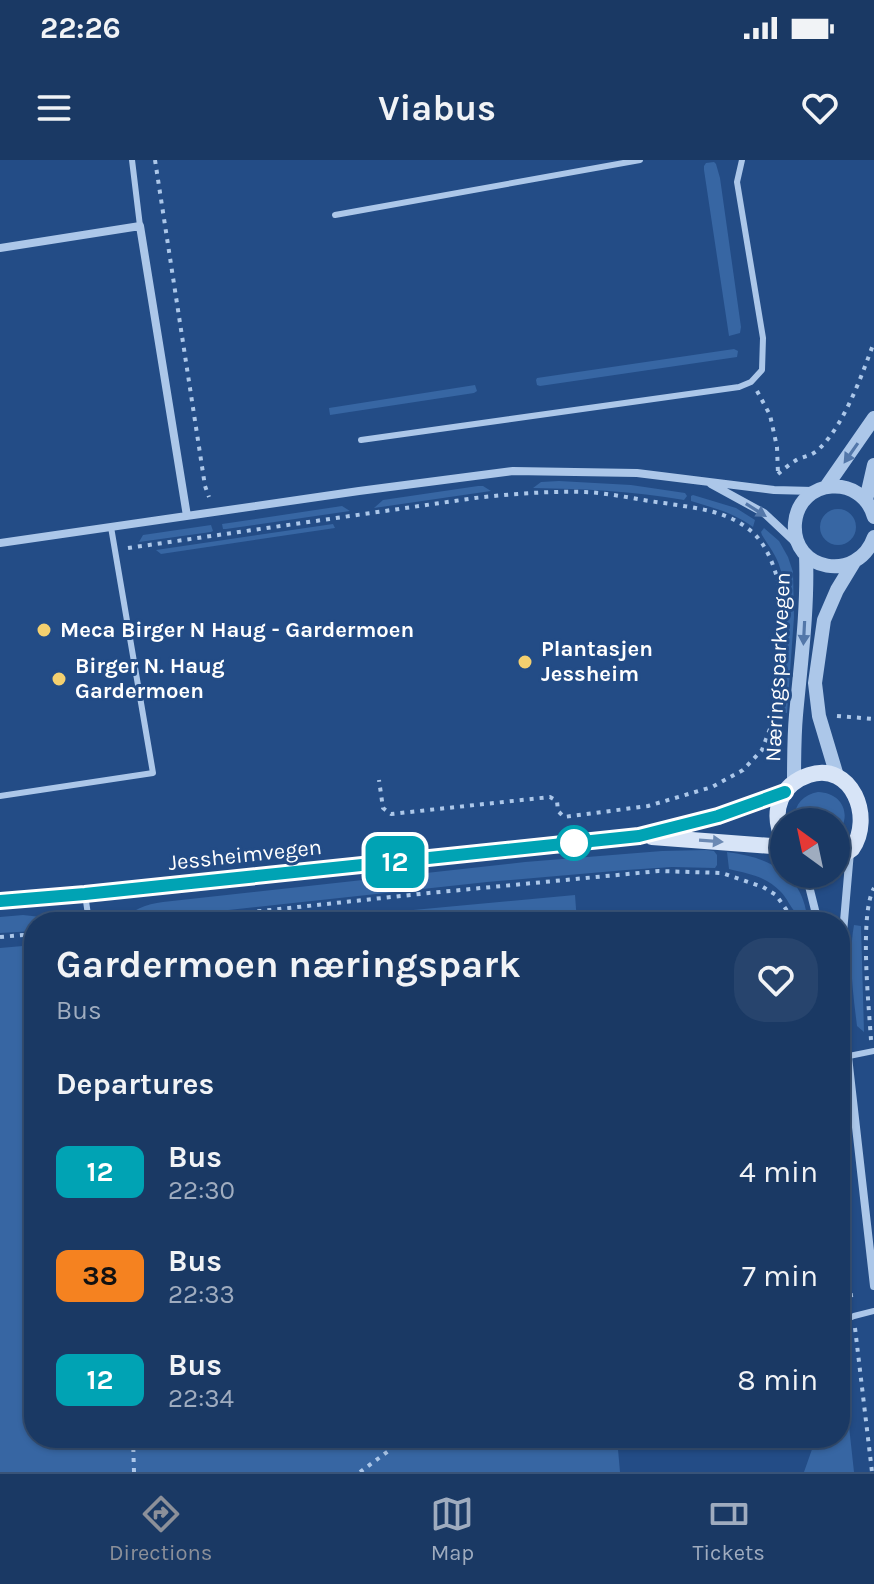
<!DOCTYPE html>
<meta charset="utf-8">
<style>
:root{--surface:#1a3964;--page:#27446d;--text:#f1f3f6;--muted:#9facbf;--line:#385378;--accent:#8c9099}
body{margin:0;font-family:Karla,sans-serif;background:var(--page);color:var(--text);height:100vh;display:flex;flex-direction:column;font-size:30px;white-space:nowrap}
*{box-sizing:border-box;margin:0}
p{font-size:26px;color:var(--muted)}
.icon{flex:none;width:44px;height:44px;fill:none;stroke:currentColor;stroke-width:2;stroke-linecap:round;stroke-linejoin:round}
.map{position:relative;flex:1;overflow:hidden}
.panel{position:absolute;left:24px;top:752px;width:826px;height:536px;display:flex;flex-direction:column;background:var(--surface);border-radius:32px;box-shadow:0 2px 6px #0004,0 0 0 2px var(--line)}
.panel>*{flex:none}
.badge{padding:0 16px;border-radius:12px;font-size:28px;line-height:52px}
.needle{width:52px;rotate:327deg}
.fabs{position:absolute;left:770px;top:648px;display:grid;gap:16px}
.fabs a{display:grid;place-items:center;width:80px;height:80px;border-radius:50%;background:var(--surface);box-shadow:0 2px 6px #0004,0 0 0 2px var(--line);font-size:40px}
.map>.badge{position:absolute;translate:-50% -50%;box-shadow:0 0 0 4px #fff}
h2{padding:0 32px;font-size:30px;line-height:72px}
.round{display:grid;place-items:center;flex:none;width:84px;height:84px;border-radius:32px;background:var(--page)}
.summary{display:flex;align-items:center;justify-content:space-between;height:136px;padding:0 32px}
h1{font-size:38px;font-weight:700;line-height:60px}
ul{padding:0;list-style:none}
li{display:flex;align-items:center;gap:24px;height:104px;padding:0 32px}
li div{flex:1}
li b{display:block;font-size:30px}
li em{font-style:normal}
li .badge{min-width:88px;font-weight:700;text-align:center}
.status{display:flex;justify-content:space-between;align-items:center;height:56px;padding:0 40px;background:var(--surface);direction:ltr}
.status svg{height:22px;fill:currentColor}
header{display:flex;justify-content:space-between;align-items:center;height:104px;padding:0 32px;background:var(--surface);font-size:36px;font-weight:700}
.tabs{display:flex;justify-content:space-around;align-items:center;height:112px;border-top:2px solid var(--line);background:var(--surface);font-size:22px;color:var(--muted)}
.tabs a{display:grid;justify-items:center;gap:4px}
.tabs .selected{color:var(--accent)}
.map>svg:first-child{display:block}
.green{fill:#3766a3}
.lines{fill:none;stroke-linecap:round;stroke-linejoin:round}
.path{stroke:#acc7e9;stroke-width:4;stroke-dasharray:4 6;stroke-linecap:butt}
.service{stroke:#acc7e9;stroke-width:6}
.minor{stroke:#acc7e9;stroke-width:8}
.tertiary{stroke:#acc7e9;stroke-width:14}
.secondary{stroke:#d7e4f7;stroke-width:16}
.oneway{fill:#5377a9}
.oneway2{fill:#6b89b3}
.line-casing{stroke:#fff;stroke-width:18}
.line{stroke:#00a3b4;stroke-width:12}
.poi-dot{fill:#f4d06f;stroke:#234c86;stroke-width:3}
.stop-dot{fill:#fff;stroke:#00a3b4;stroke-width:4}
.labels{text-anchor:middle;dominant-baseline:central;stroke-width:6;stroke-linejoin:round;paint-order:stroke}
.poi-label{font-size:22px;font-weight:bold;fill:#fff;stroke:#234c86;text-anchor:start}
.street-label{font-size:22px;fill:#fff;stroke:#234c86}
</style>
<div class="status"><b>22:26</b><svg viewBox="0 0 49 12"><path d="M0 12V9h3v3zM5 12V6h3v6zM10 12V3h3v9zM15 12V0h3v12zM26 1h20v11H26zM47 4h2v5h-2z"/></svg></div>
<header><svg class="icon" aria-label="menu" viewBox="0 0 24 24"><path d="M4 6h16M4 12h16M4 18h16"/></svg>Viabus<svg class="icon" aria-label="heart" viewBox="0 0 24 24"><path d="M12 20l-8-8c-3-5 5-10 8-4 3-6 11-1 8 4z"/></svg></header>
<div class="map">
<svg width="874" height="1312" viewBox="0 0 874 1312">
<rect width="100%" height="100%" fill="#234c86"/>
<path class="green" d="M714 2 716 4 720 18 741 167 740 173 729 176 704 10V6L706 3Z
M734 189 738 191 737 197 540 226 537 225 536 220 537 218Z
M475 225 477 231 474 233 330 255 329 248Z
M559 321 631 325 685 333 687 336 684 340C633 331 584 329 533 328L541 322Z
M478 326H483L491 331 374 348 383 340Z
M693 335 736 348 755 360 753 367C734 353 714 348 691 341V336Z
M342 346 350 351 226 369H223L222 364Z
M820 367a18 18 0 1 1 36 0a18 18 0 1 1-36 0Z
M333 364 335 368 161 394 156 390Z
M211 365 213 371 211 372 139 382 143 375Z
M764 368 779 381 788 397 793 412 794 457 787 553 777 552C781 508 794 450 780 408 777 396 768 385 762 375L761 372Z
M818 632C844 633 853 657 836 676V662H795C793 646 802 635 818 632Z
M706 690 714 691 717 695V705L715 708 672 707 626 710 487 722 119 762C132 750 146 744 163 742L525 702 662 691Z
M727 692C767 697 801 712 807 756 793 758 790 741 781 732 766 716 749 714 729 709Z
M575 735 577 762H284Z
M23 755 41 757 51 762H34V771L0 773V757Z
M854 765 861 766 864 872 857 866C853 833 848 798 854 765Z
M34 785V1278H617L620 1312H0V788Z
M842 1202 854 1312H804L816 1278H840V1209Z"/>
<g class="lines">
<path class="path" d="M155 0 205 326 209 337
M757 231 770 255 777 287 778 314
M778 314C784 309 791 303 798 299 807 296 813 295 820 288 845 263 862 215 874 182
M128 388 475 338C511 334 548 331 585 332 611 333 638 340 664 343 695 348 726 350 751 371 767 384 776 410 780 430L774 558 762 590 743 610 712 627 648 646 564 657 558 651 557 641 550 637 391 654 383 648 379 620
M837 556 874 559
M158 762 429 733 659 711 722 713 763 727 776 735 795 762
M0 777 34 774
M871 880C869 846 859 755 874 728
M840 1054 852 1143
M855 1168 872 1312
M133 1278 134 1312
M360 1312 406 1278"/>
<path class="service" d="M132 0 140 66
M335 55 640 0
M361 280 739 227 751 222 762 210 763 178 737 22 742 0
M0 636 153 613 111 367
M85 734 89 762
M849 896 874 891
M840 1162 854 1156 874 1151"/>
<path class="minor" d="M0 88 140 66 187 356
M711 324 764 353 795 382
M0 383 359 331 513 311 637 313 774 330 813 331
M806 714 818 762
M840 807 850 692
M840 826 874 1126"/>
<path class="tertiary" d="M826 327 874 258
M866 340 874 305
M874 357C862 313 799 318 795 363 791 412 858 423 874 377
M837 616 819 556 815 523 824 460 837 430 854 402
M794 623C794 600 794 577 796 555 801 501 808 449 806 395"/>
<path class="secondary" d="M652 677 784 687
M784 681C777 667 775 653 781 639 786 627 797 619 809 615 852 601 874 658 852 689 847 693 842 696 836 699
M0 741 85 734 639 676 718 656 785 632"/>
</g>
<defs><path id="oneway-solid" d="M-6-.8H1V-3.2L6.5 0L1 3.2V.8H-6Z" transform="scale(2)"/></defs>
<g class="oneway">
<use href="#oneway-solid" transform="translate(851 293) rotate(125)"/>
<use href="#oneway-solid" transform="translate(756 350) rotate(32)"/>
<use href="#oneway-solid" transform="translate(804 473) rotate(93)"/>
</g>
<use class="oneway2" href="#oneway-solid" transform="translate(711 681) rotate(4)"/>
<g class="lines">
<g class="line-casing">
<path id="line" d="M0 741 85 734 639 676 718 656 785 632"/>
</g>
<use href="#line" class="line"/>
</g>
<g class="poi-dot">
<circle cx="44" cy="470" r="8"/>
<circle cx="525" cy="502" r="8"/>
<circle cx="59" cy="519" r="8"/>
</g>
<circle class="stop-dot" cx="574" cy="683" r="16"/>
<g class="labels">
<g class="poi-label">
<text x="60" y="470">Meca Birger N Haug - Gardermoen</text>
<text x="541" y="489">Plantasjen<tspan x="541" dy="25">Jessheim</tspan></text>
<text x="75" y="506">Birger N. Haug<tspan x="75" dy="25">Gardermoen</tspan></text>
</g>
<g class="street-label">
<text transform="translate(778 507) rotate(-87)">Næringsparkvegen</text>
<text transform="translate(245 695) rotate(-6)">Jessheimvegen</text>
</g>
</g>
</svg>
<div class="fabs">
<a><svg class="needle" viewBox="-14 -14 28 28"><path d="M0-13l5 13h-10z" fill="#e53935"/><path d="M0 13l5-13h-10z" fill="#9facbf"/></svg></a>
</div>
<b class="badge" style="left:395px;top:702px;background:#00a3b4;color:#fff">12</b>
<section class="panel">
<div class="summary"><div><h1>Gardermoen næringspark</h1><p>Bus</p></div><a class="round"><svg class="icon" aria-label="heart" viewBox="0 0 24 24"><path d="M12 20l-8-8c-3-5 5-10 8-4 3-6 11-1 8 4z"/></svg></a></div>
<h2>Departures</h2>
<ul>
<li><span class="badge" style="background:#00a3b4;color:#fff">12</span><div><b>Bus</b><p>22:30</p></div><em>4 min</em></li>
<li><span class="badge" style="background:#f58220;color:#111">38</span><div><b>Bus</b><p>22:33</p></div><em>7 min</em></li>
<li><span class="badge" style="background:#00a3b4;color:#fff">12</span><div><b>Bus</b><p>22:34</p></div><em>8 min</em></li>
</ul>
</section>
</div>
<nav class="tabs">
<a class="selected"><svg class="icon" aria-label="directions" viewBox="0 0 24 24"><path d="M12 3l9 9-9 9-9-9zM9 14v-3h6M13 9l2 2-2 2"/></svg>Directions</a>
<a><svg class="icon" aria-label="map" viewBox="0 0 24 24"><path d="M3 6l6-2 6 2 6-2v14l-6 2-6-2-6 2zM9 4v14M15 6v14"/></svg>Map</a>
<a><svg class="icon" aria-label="tickets" viewBox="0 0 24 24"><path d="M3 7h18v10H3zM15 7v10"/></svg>Tickets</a>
</nav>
